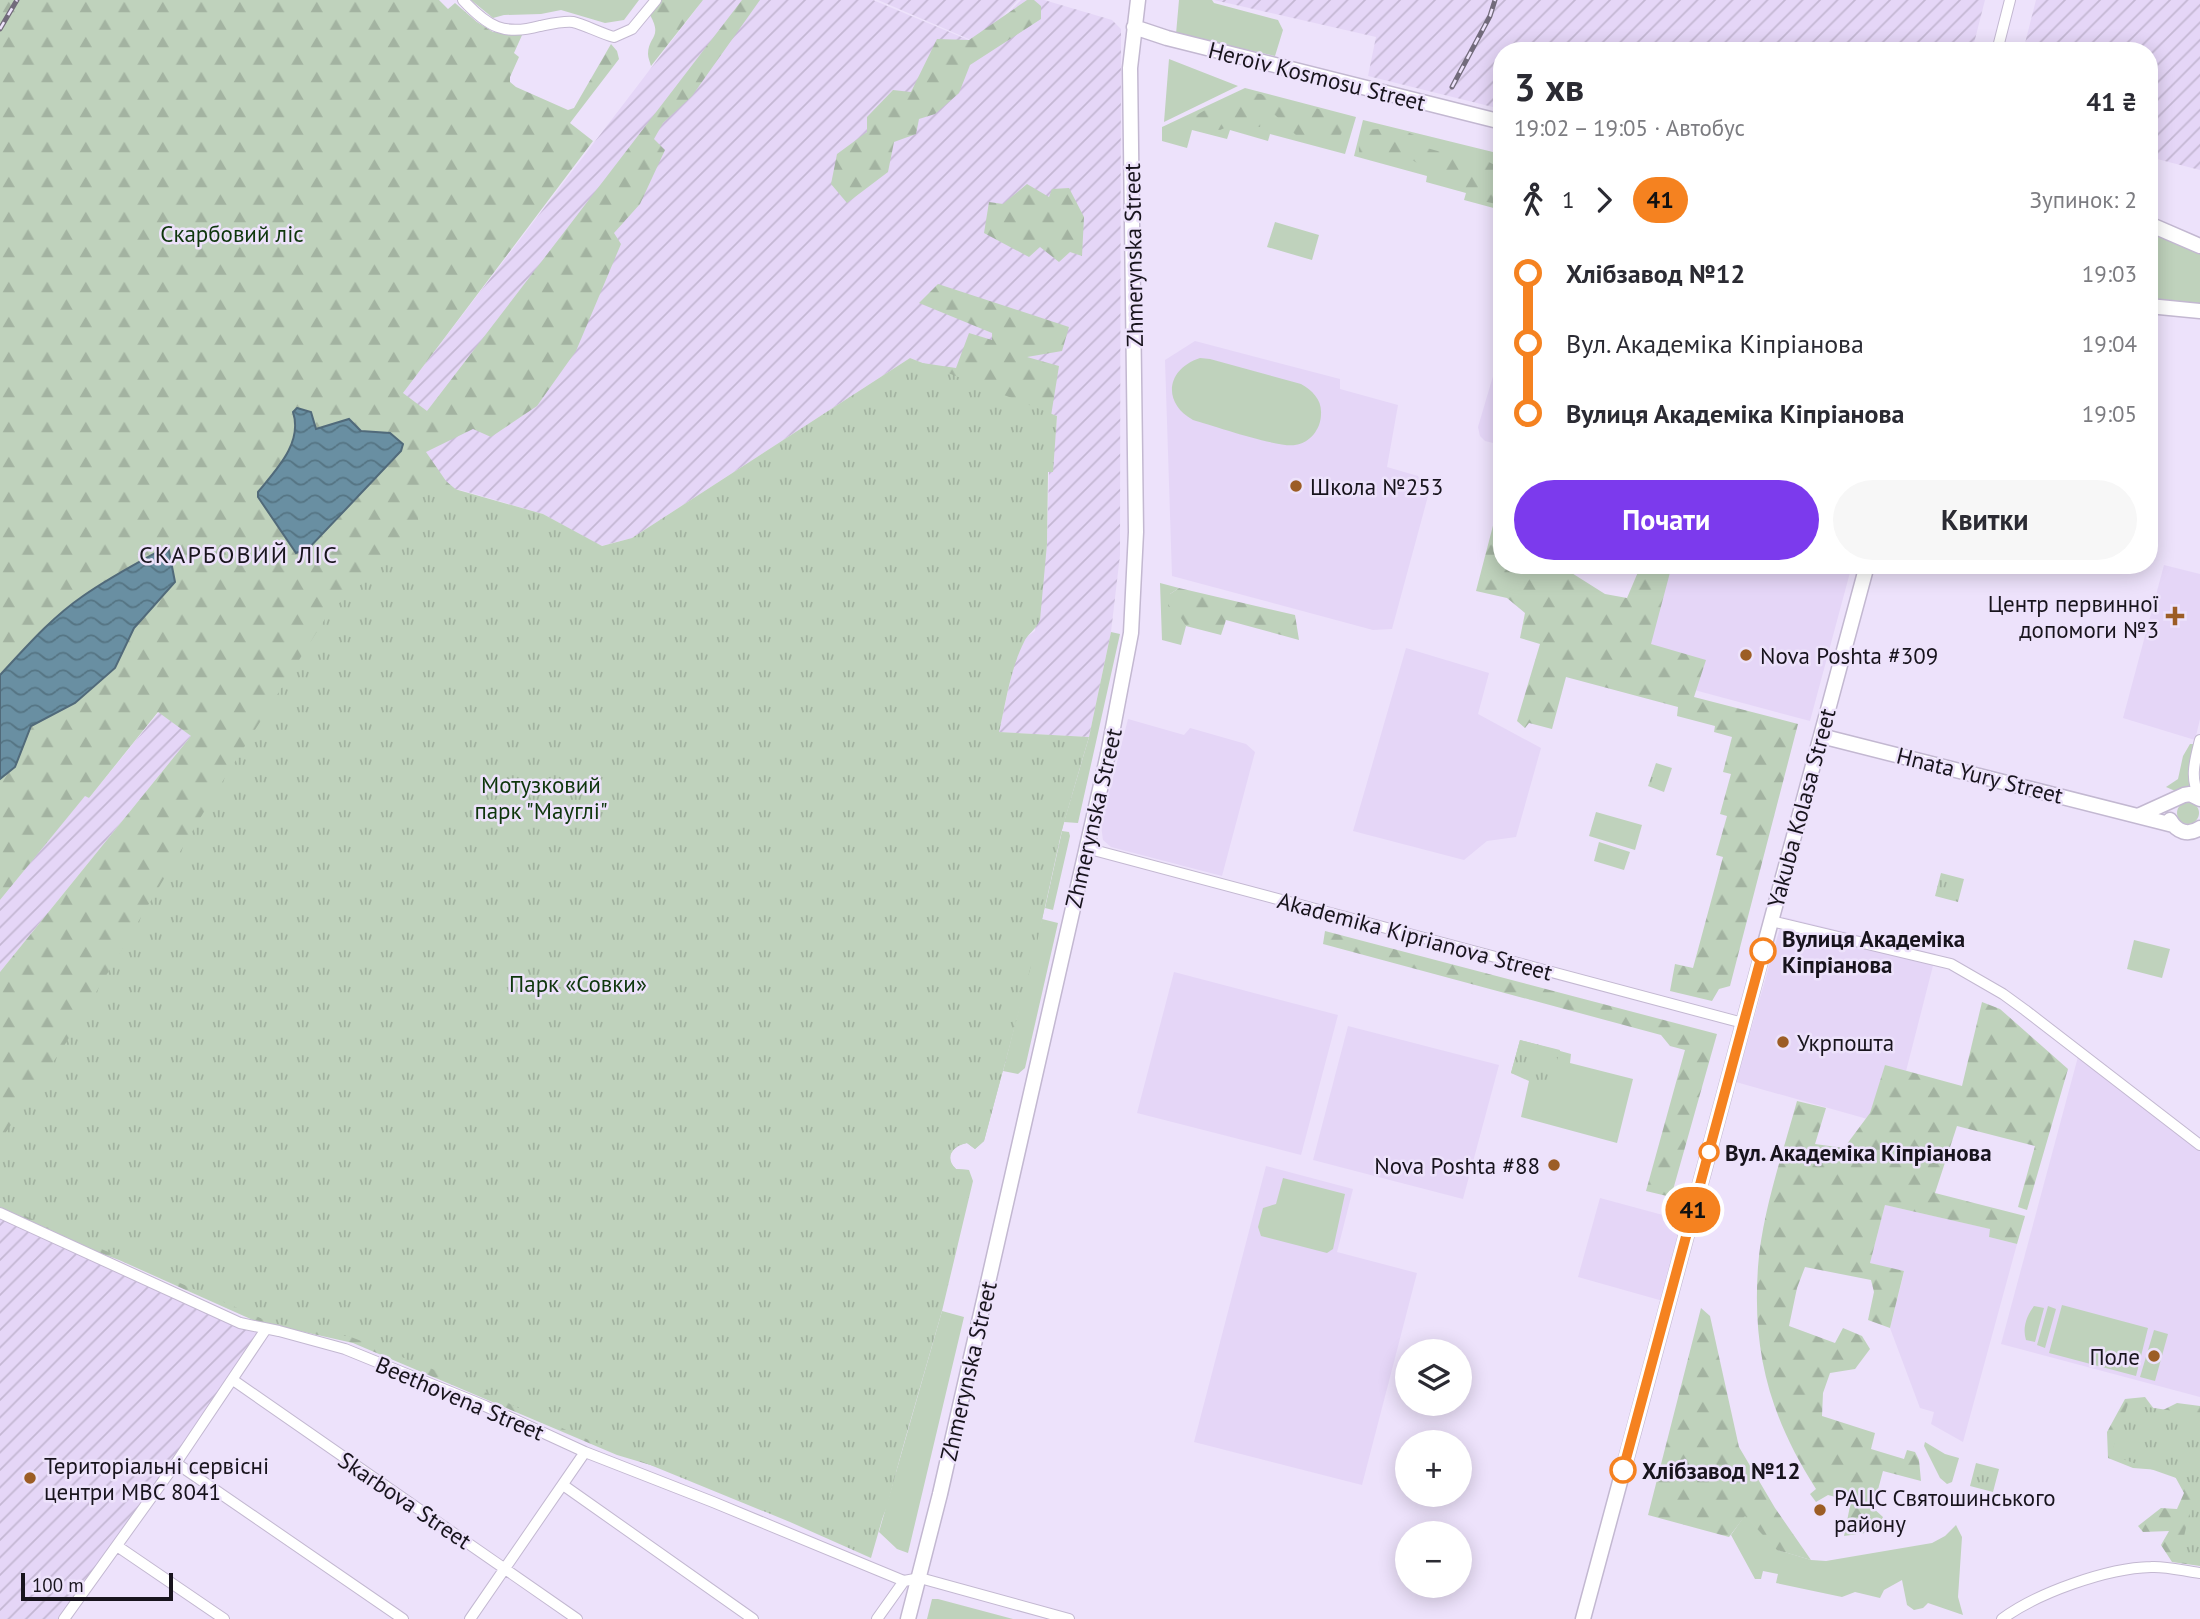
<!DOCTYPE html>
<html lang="uk">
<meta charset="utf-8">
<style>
:root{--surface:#fff;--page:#f7f7f7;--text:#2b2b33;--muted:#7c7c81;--accent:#7c3aed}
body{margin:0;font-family:"PT Sans",sans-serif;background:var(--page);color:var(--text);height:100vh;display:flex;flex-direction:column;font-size:26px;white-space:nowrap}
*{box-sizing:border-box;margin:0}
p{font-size:23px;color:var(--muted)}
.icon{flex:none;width:38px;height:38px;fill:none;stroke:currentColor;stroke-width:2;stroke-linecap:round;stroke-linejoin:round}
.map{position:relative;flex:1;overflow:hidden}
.drawer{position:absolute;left:1493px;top:42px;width:665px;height:532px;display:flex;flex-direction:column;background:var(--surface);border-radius:28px;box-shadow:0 4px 18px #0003}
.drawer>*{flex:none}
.badge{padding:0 14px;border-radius:23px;font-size:24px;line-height:46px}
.buttons{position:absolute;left:1395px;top:1339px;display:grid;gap:14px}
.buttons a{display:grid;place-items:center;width:77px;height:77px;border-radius:50%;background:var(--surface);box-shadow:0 4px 18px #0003;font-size:35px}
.scale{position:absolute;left:21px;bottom:18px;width:152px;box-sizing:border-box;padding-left:7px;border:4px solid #18141d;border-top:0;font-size:19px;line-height:24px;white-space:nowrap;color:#18141d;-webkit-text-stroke:5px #ede2fb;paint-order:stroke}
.map>.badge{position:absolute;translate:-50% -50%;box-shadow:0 0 0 4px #fff}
.legs{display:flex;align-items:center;gap:10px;height:77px;padding:0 21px;font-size:23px}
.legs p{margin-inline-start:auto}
.overview{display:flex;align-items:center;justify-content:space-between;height:119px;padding:0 21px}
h1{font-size:38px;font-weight:700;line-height:52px}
.action{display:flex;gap:14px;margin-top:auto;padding:14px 21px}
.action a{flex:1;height:80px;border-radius:42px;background:var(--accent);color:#fff;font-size:28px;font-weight:700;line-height:80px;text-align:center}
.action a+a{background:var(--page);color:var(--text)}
ul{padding:0 21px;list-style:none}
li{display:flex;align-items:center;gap:24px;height:70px;font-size:26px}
li i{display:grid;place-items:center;width:10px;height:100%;margin:0 9px;background:currentColor}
li i::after{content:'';width:18px;height:18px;margin:-9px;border:5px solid;border-radius:50%;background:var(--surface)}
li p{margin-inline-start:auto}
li:first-child i{background:linear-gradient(#0000 50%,currentColor 0)}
li:last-child i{background:linear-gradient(currentColor 50%,#0000 0)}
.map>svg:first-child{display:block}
.built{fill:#e5d6f7}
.industrial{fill:url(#industrial-furrows)}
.grass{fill:#bfd2bc}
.forest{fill:url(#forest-firs)}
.park{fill:url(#park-tufts)}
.water{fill:url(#water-waves);stroke:#516a7a;stroke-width:2}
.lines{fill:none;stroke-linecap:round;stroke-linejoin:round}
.street-casing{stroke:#c3b8d1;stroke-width:12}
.secondary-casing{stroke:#c3b8d1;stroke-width:17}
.street{stroke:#fff;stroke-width:10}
.secondary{stroke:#fff;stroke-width:14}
.rail-casing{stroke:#726b7b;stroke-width:5}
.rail{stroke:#ede2fb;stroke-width:2.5;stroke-dasharray:8;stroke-linecap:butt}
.line-1-casing{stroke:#fff;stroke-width:16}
.line-1{stroke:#f58220;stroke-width:10}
.poi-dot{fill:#9c5d25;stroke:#ede2fb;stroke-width:2.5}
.stop-1-dot{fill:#fff;stroke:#f58220;stroke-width:3.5}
.labels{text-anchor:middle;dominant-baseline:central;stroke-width:5;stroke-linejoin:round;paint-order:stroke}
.street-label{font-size:23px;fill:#18141d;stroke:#ede2fb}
.park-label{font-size:23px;fill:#0e360c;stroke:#ede2fb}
.poi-label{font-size:23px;fill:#18141d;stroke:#ede2fb;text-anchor:start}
.stop-label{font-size:23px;font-weight:bold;fill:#18141d;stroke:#ede2fb;text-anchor:start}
.neighbourhood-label{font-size:24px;letter-spacing:2px;fill:#18141d;stroke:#ede2fb}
</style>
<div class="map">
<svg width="2200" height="1619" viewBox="0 0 2200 1619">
<defs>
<pattern id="industrial-furrows" width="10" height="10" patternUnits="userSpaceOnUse" patternTransform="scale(1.75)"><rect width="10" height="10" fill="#e5d6f7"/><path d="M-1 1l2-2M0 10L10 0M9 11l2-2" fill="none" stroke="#c4b7d3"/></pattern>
<pattern id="forest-firs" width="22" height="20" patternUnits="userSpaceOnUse" patternTransform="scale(1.75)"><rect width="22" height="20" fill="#bfd2bc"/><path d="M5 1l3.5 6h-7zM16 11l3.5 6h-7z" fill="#a3b3a1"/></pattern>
<pattern id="park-tufts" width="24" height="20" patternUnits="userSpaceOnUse" patternTransform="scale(1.75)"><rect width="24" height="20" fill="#bfd2bc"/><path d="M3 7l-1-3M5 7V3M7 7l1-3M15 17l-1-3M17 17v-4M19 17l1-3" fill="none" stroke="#a3b3a1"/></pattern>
<pattern id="water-waves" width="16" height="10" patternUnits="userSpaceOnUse" patternTransform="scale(1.75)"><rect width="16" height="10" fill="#698fa2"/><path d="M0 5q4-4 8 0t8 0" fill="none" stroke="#557483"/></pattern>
</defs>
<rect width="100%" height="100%" fill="#ede2fb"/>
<path class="built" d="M1195 341 1340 379V389L1398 405 1387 467 1418 476 1428 496 1392 629 1373 630 1172 576 1165 360Z
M1501 349V445L1485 441 1480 436 1478 427Z
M1664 565H1733L1757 572 1760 565H1852L1810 721 1631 673Z
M2164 565 2200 574V719L2195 740 2123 718Z
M1406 648 1489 673 1478 714 1541 748 1516 837 1487 841 1464 860 1353 831Z
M1128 719 1184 735 1190 728 1246 744 1255 752 1222 876 1111 847 1103 840 1101 825Z
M1783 917 1936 954 1892 1126 1736 1082Z
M1174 972 1338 1015 1301 1155 1137 1113Z
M1348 1026 1499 1065 1463 1199 1313 1160Z
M2079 1053 2200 1146V1397L2001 1344Z
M1266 1166 1353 1189 1337 1252 1417 1273 1362 1485 1194 1442Z
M1600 1198 1685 1221 1663 1301 1578 1277Z
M1885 1205 1991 1229 1989 1237 2017 1244 1963 1442 1931 1424 1934 1412 1920 1408 1890 1328 1904 1272 1870 1263Z"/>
<path class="industrial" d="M703 0H744L427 412 402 394Z
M747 0H873L978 44 1021 0H1044L1112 20 1121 29 1120 555 1111 632 1089 737 999 732 1013 668 1024 639 1035 631 1047 544 1049 472H1052L1057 416 910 358 632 538 601 546 543 514 461 490 415 487 429 415Z
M878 0H1018L978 43Z
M1214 0H1985L1972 51H1502L1501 109 1368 76 1376 37Z
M2036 0H2200V170L2149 157V51H2023Z
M159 712 191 736 0 972V900L85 795 89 798Z
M0 1213 240 1323 266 1329 64 1619H0Z"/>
<path class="grass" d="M471 0H639L624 20 605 23 561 10 541 14 504 15 493 18Z
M1179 0H1212L1214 3 1278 20 1283 30 1275 56 1176 34Z
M1169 59 1238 86 1164 122Z
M1245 88 1356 117 1345 154 1270 134 1268 141 1230 130 1227 139 1192 130 1187 148 1162 141V127Z
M1363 120 1501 154V210L1464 200 1466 193 1426 182 1427 176 1354 156Z
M1275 222 1319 235 1312 260 1267 247Z
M2149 232 2200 254V304L2149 301Z
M1200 358 1210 359 1301 384C1313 391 1322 400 1321 414 1321 429 1310 443 1295 445 1278 448 1214 426 1193 420 1162 403 1166 369 1200 358Z
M1160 583 1179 588 1170 594 1186 626 1181 645 1162 640Z
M1111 632 1120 634 1078 823 1064 822 1089 737Z
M2190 744H2197L2193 788 2182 794 2166 787 2178 779 2183 756Z
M2177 813a11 11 0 1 1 22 0a11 11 0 1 1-22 0Z
M1596 812 1642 825 1635 850 1589 836Z
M1062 831 1069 832 1070 836 1053 910 1045 908Z
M1599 842 1630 852 1624 870 1594 861Z
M1042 919 1058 923 1025 1068 1018 1074 1003 1071Z
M2134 940 2170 949 2162 978 2127 969Z
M1520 1040 1571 1054 1570 1063 1633 1079 1617 1143 1521 1117 1529 1081 1511 1073Z
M1283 1178 1345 1194 1333 1249 1327 1253 1261 1236 1258 1227 1263 1208 1276 1204Z
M2062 1305 2148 1328 2136 1376 2049 1353Z
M2034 1306 2044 1308 2035 1342 2026 1340C2022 1328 2027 1315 2034 1306Z
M2048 1306 2056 1309 2045 1348 2037 1345Z
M942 1311 964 1317 908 1553 897 1549 879 1532Z
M2154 1330 2168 1334 2155 1381 2140 1377Z
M1925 1442 1945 1454 1959 1458 1952 1482 1947 1484 1940 1478 1924 1446Z
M1745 1515 1778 1550 1811 1560 1826 1561 1932 1543 1945 1536 1956 1525 1962 1537 1958 1597 1963 1615 1928 1603 1923 1608 1914 1610 1907 1605 1902 1580 1884 1590 1880 1598 1855 1592 1842 1597 1776 1583 1778 1574 1763 1571 1761 1579H1755L1731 1535Z
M932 1599H938L1013 1619H927Z"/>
<path class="forest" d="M0 0H439L448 9 455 3 477 22 493 32 523 33 514 53 519 57 510 77V82L516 87 568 110 574 108 611 44 617 51 619 59 570 123 593 141 403 393 427 411 742 0H760L692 96 663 123 654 139 665 150 640 204 614 233 621 244 576 351 537 406 491 437 473 429 426 452 446 481 460 493 599 549 633 542 909 361 956 368 969 333 992 340V333L919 303 938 284 1069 327 1062 351 1027 357 1059 366 1011 666 997 733 1087 740 1059 841 1036 947 984 1141 975 1149 967 1143C952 1146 944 1158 956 1169L969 1170 948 1272 887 1507 876 1532 617 1455 353 1343 255 1321 119 1260 72 1243 0 1207V972L191 736 158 712 89 798 85 796 0 900Z
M661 0H703L651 66C650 62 648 58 648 54 648 36 663 38 650 15Z
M1027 0H1034L1041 6V19L970 65 959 93 935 114 919 119 916 134 894 142 888 172 847 203 831 184 837 154 867 132V117L893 90 911 92 937 39 969 40Z
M1245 92 1261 94 1278 104 1298 103 1353 119 1350 128 1342 132 1336 144 1298 137 1273 113 1262 116 1260 127 1229 126 1220 130 1190 124 1192 118 1210 107H1229L1235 96Z
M1379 129 1389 140H1394L1397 135 1407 132 1419 137 1427 148 1441 152 1452 149 1465 156 1480 157 1498 167 1501 164V205L1478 200 1467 191 1441 182 1435 173 1424 172 1417 163 1406 156 1397 164 1379 153 1369 157 1360 155C1357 144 1360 138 1367 130Z
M1027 184 1049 197 1052 189 1069 188 1084 217 1082 256 1070 252 1059 262 1040 247 1029 257 984 233 989 202 1003 204Z
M1501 509 1502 565H1565L1567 570 1605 594 1627 598 1638 572 1654 565H1672L1651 644 1706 660 1694 697 1798 724 1730 986 1719 989 1712 1001 1670 991 1675 964 1693 968 1723 857 1716 855 1727 816 1720 814 1731 774 1723 772 1732 737 1714 732 1715 726 1677 716 1678 707 1566 677 1552 729 1529 723 1525 728 1517 721 1540 644 1520 638 1525 613 1507 598 1476 591 1496 514Z
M1179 588 1295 615 1299 640 1226 620 1221 635 1186 626 1179 615 1168 606 1170 594Z
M1325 931 1717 1034 1671 1197 1646 1191 1685 1050 1670 1046 1661 1035 1323 944Z
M1982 1002 2000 1009 2068 1069 2027 1210 2018 1207 2035 1146 1957 1126 1935 1193 2025 1216 2017 1244 1989 1237 1990 1229 1885 1205 1870 1263 1904 1271 1890 1328 1868 1320 1874 1292 1871 1280 1805 1267 1797 1288 1789 1326 1835 1343 1843 1328 1862 1336 1870 1349 1855 1369 1830 1373 1823 1393 1822 1416 1875 1433 1871 1449 1904 1459 1907 1450 1915 1452 1919 1460 1921 1481 1883 1471 1873 1508 1883 1517 1878 1528 1865 1533 1844 1536 1851 1501 1828 1495 1816 1502 1810 1494 1816 1489C1770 1417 1752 1352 1758 1267 1762 1212 1783 1153 1797 1101L1826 1108 1815 1144 1844 1148 1870 1113 1885 1065 1962 1086Z
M1701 1308 1710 1316 1739 1447 1775 1508 1811 1560 1777 1550 1745 1516 1729 1537 1648 1515Z
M2145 1397 2157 1413 2177 1403 2200 1406V1566L2172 1562 2161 1545 2169 1531 2143 1532 2138 1526 2161 1508 2177 1509 2184 1493 2172 1471 2133 1468 2108 1458 2107 1432 2125 1399Z"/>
<path class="park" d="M910 358 1057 416 1053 472H1048L1047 544 1040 620C1035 631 1027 634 1024 642 1010 670 1006 702 999 732L1089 737 1063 825 1036 947 984 1141 975 1149 967 1143C952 1145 944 1158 956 1169L969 1170 973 1181 942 1311 871 1558 790 1522 577 1435 450 1376 351 1337 272 1323 0 1205V1141L64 1046 214 795 330 611 417 536C421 522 415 504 415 487L444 486 543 514 602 546 632 538Z
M1656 763 1672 768 1664 792 1648 786Z
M1941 873 1964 879 1958 902 1935 896Z
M1520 1040 1560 1050 1550 1085 1511 1073Z
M2128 1404 2200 1415V1565L2178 1562 2196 1485 2111 1455Z
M1976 1463 1999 1469 1993 1492 1970 1486Z"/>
<path class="water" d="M297 408 311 412 316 429 349 419 361 431 390 433 403 444 401 451 309 548 296 553 258 497V492C276 470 303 443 293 412Z
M168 546 175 582 134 628 115 668 75 703 31 726 15 767 0 779V675C26 647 51 618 83 596 110 577 139 562 168 546Z"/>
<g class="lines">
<g class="street-casing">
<path id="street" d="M463 0C488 27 504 36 540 26 550 24 563 21 573 22 583 24 602 34 614 37L632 29 656 0
M1997 51 2010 0
M2200 740C2195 760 2189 779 2200 797
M1086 848 1743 1023
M1771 921 1951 964 2003 994 2025 1010 2200 1145
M0 1213 240 1323 279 1331 345 1349 485 1406 585 1452 713 1502 904 1581 920 1578 1069 1619
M233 1380 577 1619
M176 1463 403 1619
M563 1485 753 1619
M117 1546 224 1619
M64 1619 176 1463 266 1329
M470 1619 585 1452
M877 1619 904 1581
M2002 1619C2037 1593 2107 1568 2151 1567 2166 1566 2184 1571 2200 1573"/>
</g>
<g class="secondary-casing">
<path id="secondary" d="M1134 27 1167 38 1502 122
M2149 224 2200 246
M2149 306 2200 311
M1821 736 2173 825
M2140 815 2184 795 2190 794 2200 799
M2170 820C2177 832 2188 836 2200 828
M908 1619 940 1494 1108 754 1131 633 1136 532 1130 68 1138 0
M1583 1619 1867 565"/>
</g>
<use href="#street" class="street"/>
<use href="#secondary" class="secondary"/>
<g class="rail-casing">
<path id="rail" d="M0 29 17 0
M1452 87 1490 16 1495 0"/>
</g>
<use href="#rail" class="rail"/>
</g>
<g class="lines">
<g class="line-1-casing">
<path id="line-1" d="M1623 1470 1763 951"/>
</g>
<use href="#line-1" class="line-1"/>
</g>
<g class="poi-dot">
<circle cx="1296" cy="486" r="7"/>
<path d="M2171.5 605.5h7v7h7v7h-7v7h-7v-7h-7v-7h7z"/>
<circle cx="1746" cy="655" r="7"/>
<circle cx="1783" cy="1042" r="7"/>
<circle cx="1554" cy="1165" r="7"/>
<circle cx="2154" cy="1356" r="7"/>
<circle cx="30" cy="1478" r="7"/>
<circle cx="1820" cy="1510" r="7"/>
</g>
<g class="stop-1-dot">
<circle cx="1763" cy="951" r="12"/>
<circle cx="1709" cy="1152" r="9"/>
<circle cx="1623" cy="1470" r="12"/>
</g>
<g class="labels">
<g class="street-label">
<text transform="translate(1317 76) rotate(14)">Heroiv Kosmosu Street</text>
<text transform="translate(1133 255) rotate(-91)">Zhmerynska Street</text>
<text transform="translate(1980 775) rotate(14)">Hnata Yury Street</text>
<text transform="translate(1801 808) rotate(-75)">Yakuba Kolasa Street</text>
<text transform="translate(1093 818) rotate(-77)">Zhmerynska Street</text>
<text transform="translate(1415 936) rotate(15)">Akademika Kiprianova Street</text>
<text transform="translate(968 1371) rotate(-77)">Zhmerynska Street</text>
<text transform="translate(460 1398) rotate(23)">Beethovena Street</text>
<text transform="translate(405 1500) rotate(34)">Skarbova Street</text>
</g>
<g class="park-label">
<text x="232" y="233">Скарбовий ліс</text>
<text x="541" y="784">Мотузковий<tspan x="541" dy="26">парк "Мауглі"</tspan></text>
<text x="578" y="983">Парк «Совки»</text>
</g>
<g class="poi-label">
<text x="1310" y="486">Школа №253</text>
<text x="2159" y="603" text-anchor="end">Центр первинної<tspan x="2159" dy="26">допомоги №3</tspan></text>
<text x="1760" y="655">Nova Poshta #309</text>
<text x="1797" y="1042">Укрпошта</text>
<text x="1540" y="1165" text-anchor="end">Nova Poshta #88</text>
<text x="2140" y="1356" text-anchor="end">Поле</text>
<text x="44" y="1465">Територіальні сервісні<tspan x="44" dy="26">центри МВС 8041</tspan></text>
<text x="1834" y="1497">РАЦС Святошинського<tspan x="1834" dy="26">району</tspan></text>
</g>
<g class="stop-label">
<text x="1782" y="938">Вулиця Академіка<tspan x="1782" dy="26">Кіпріанова</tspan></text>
<text x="1725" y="1152">Вул. Академіка Кіпріанова</text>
<text x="1642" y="1470">Хлібзавод №12</text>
</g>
<g class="neighbourhood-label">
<text x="239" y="554">СКАРБОВИЙ ЛІС</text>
</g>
</g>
</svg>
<div class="buttons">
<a><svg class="icon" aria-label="layers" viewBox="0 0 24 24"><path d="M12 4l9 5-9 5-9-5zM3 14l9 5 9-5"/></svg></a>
<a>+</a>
<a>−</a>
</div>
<div class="scale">100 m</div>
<b class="badge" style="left:1693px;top:1210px;background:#f58220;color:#111">41</b>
<section class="drawer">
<div class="overview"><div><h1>3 хв</h1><p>19:02 – 19:05 · Автобус</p></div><b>41 ₴</b></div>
<div class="legs"><svg class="icon" aria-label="walk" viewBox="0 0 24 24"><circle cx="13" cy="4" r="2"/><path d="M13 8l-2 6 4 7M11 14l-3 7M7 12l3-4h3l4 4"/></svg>1<svg class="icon" aria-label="forward" viewBox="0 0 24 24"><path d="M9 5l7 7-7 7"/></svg><b class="badge" style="background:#f58220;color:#111">41</b><p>Зупинок: 2</p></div>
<ul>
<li><i style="color:#f58220"></i><b>Хлібзавод №12</b><p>19:03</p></li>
<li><i style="color:#f58220"></i><span>Вул. Академіка Кіпріанова</span><p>19:04</p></li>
<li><i style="color:#f58220"></i><b>Вулиця Академіка Кіпріанова</b><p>19:05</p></li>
</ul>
<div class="action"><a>Почати</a><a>Квитки</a></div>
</section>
</div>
